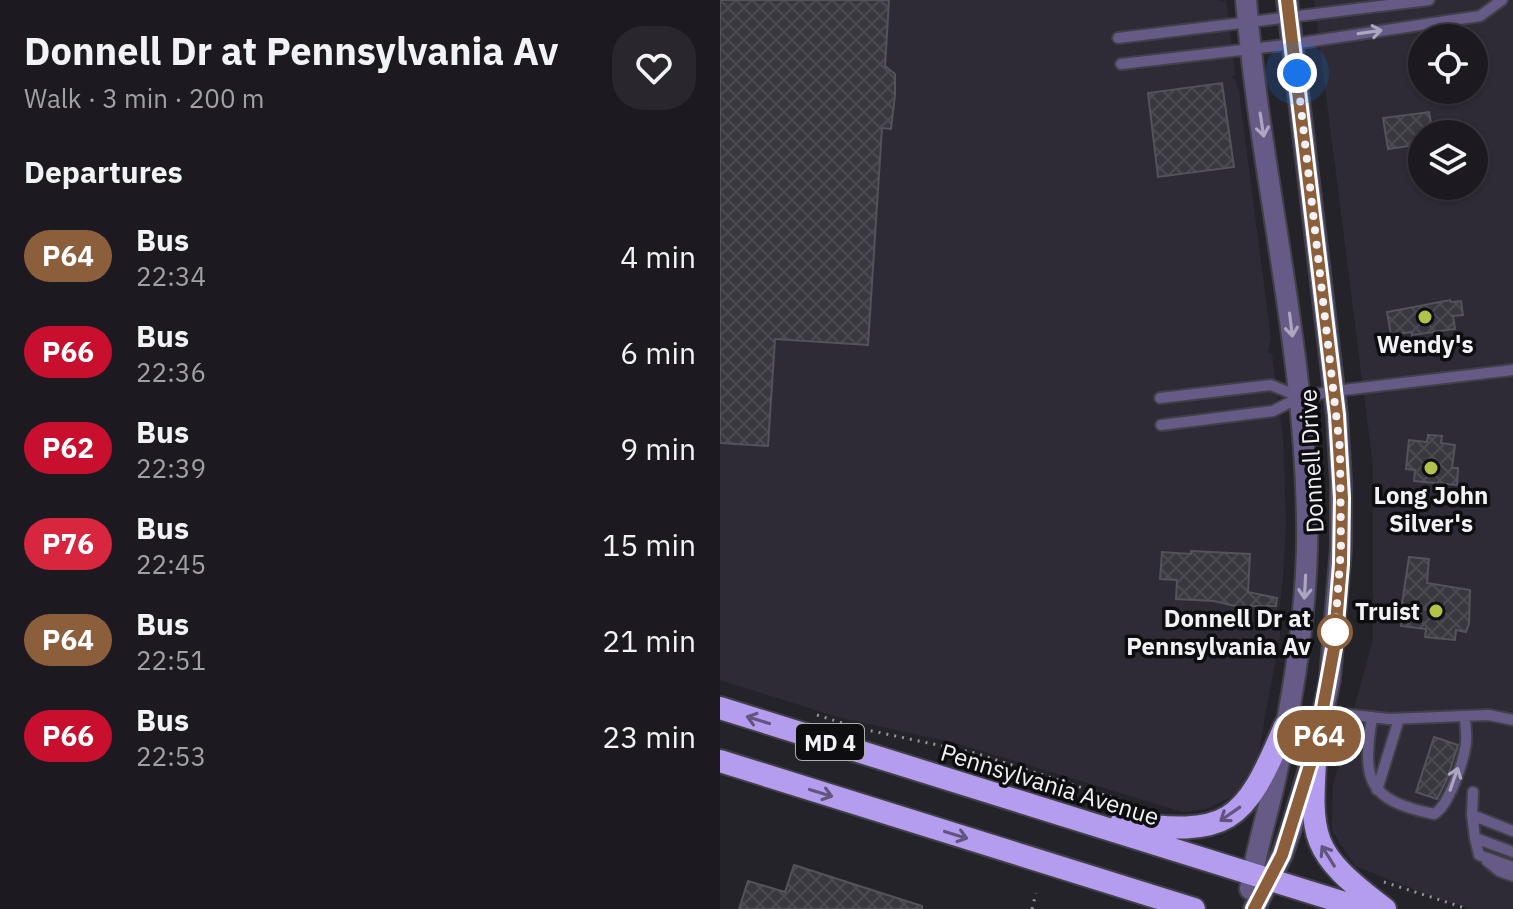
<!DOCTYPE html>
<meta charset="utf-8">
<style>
:root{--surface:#1c1a20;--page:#29272d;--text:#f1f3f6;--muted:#a0a1a5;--line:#3a383e}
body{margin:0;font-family:"IBM Plex Sans",sans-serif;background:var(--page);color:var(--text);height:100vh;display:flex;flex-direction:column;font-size:30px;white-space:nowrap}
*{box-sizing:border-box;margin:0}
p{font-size:26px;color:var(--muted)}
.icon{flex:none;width:44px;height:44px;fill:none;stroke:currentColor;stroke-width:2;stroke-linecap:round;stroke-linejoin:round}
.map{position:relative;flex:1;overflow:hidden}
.details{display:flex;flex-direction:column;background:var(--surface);width:720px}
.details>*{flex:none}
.badge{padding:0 16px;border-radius:26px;font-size:28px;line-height:52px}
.controls{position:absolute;left:688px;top:24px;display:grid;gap:16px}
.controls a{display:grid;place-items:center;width:80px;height:80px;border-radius:50%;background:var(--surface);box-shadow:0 2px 6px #0004,0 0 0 2px var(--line);font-size:40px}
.you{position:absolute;width:40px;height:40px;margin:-20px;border:6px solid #fff;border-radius:50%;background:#1a73e8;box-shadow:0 0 0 12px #1a73e833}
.map>.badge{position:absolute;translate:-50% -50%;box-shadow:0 0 0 4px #fff}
h2{padding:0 24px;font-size:30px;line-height:72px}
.round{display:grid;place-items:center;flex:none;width:84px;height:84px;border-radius:32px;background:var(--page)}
.overview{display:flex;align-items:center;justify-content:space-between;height:136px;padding:0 24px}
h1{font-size:38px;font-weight:700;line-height:60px}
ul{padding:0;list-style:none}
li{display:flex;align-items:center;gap:24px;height:96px;padding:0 24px}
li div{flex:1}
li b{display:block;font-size:30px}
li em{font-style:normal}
li .badge{min-width:88px;font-weight:700;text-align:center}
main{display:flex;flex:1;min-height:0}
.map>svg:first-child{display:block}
.built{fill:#2e2b37;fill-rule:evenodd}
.building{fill:url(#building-cross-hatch);stroke:#54525a;stroke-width:2}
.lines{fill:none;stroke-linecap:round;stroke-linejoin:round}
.service-casing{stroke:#424047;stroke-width:14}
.tertiary-casing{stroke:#424047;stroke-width:24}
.trunk-casing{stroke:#424047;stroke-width:26}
.path{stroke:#95949a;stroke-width:3;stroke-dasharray:2 6;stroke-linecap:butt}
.service{stroke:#665a87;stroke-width:10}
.tertiary{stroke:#665a87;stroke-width:20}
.trunk{stroke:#b49dee;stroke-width:22}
.oneway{stroke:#aca6be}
.oneway2{stroke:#61557f}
.line-casing{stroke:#fff;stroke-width:18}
.line{stroke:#8b5e3c;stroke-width:12}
.walk{stroke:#f2f1f6;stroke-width:8;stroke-dasharray:0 14.4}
.poi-dot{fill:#b2c34c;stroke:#0e0d10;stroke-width:3}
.stop-dot{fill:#fff;stroke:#8b5e3c;stroke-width:4}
.labels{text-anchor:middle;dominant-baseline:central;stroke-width:7;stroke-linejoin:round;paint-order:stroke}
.shield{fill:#0e0d10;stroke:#aeadb1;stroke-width:2}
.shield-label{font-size:22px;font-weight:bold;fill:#f2f1f6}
.poi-label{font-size:24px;font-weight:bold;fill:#f2f1f6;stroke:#0e0d10}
.street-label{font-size:24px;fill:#f2f1f6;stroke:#0e0d10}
.stop-label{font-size:24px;font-weight:bold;fill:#f2f1f6;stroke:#0e0d10;text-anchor:end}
</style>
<main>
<section class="details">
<div class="overview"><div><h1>Donnell Dr at Pennsylvania Av</h1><p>Walk · 3 min · 200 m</p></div><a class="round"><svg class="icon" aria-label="heart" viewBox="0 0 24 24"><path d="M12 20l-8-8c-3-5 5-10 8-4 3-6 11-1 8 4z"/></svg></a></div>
<h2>Departures</h2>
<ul>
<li><span class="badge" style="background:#8b5e3c;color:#fff">P64</span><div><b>Bus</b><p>22:34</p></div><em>4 min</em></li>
<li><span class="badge" style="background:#c8102e;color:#fff">P66</span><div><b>Bus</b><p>22:36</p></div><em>6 min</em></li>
<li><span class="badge" style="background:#c8102e;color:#fff">P62</span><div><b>Bus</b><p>22:39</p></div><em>9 min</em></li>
<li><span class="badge" style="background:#d7263d;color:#fff">P76</span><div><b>Bus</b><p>22:45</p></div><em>15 min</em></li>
<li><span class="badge" style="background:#8b5e3c;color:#fff">P64</span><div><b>Bus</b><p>22:51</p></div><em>21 min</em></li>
<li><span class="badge" style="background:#c8102e;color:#fff">P66</span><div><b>Bus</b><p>22:53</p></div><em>23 min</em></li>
</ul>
</section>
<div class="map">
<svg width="793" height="909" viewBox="0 0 793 909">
<defs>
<pattern id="building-cross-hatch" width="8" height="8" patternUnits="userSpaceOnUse" patternTransform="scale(2)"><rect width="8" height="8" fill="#39373f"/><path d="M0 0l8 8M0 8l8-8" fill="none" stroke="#4c4b52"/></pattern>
</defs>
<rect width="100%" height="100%" fill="#25232a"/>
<path class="built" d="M0 0H499L501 2 506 0 514 64 515 74 511 77 516 81 519 92 551 339 548 352 552 354 563 439 566 523 563 578 557 625 560 626V634L536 767 521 789 513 796 486 809 463 812 235 743 118 717 0 680Z
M594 0H793V909H753L719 899 635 866 612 831 613 785 653 640V466ZM702 38H754V90H702ZM702 134H754V186H702Z"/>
<path class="building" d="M0 0H169L165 66 175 74V95L171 129 162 128 148 345 55 339 48 446 0 443Z
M502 83 514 167 438 177 428 93Z
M709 112 713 134H702V144L668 149 663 118Z
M730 300 731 302 741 301 743 315 733 316 735 329 692 335V332L671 335 667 312Z
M708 435 722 436 721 443 735 445 732 468H738L737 485 694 481 695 470 686 469 689 440 707 442Z
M471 551 530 554 528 592 557 598 556 606H515L494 601 456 599 457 580 440 579 442 552 471 554Z
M689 557 709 559 707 583 750 590 749 624 746 632 736 630 735 640 705 637 706 629 681 626 682 618 680 617Z
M714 737 738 745 727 779 717 799 696 792Z
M74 865 202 906V909H19L28 881 65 892Z"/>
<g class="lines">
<g class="service-casing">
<path id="service" d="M398 38 709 0
M401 64 573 44 760 16 782 0
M440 398 551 385 580 397
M441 425 553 411 580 397 615 391 793 370
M604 712 669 719 769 715 793 720
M652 717C642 781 647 800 714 814 729 806 744 760 746 743 747 734 745 725 745 716
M657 790 679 719
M753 792 752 815 755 821
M793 831 752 815 755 838 793 852
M755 838 759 855 793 867
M767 861 779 871 793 876"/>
</g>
<g class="tertiary-casing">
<path id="tertiary" d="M526 0C541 184 590 363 587 549 585 629 571 710 553 789 545 823 535 854 530 889
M534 909 562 855 571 829 596 746 610 679 621 548V482L617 415 567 0"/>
</g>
<g class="trunk-casing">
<path id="trunk" d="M0 708 644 909
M596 746C590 840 589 851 665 909
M0 761 474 909
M401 823C509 836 523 826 565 726"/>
</g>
<path class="path" d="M97 715 138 728 255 753 406 802
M664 882 748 909
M312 909 316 893"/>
<use href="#service" class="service"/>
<use href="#tertiary" class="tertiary"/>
<use href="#trunk" class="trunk"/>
</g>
<defs><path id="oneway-shaft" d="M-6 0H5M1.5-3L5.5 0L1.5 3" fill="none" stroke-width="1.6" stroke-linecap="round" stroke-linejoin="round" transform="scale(2)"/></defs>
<g class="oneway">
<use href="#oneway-shaft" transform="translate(650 32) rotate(-8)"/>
<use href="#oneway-shaft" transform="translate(542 125) rotate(81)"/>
<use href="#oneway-shaft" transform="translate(571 325) rotate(83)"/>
<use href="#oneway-shaft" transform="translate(585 587) rotate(93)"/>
<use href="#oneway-shaft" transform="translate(734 779) rotate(-71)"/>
</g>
<g class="oneway2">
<use href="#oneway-shaft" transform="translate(38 720) rotate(-163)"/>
<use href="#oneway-shaft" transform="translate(101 793) rotate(17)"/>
<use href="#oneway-shaft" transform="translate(510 814) rotate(145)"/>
<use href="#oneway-shaft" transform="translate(236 835) rotate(17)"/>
<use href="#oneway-shaft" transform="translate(608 856) rotate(-122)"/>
</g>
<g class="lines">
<g class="line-casing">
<path id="line" d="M534 909 562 855 596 746 614 648 621 564 622 498 617 415 567 0"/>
</g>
<use href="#line" class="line"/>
<path class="walk" d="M577 73 620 449 621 548 615 632"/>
</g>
<g class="poi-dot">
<circle cx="705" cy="317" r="8"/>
<circle cx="711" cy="468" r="8"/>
<circle cx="716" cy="611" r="8"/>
</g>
<circle class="stop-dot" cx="615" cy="632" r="16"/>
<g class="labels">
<rect class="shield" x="76" y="724" width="68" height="36" rx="6"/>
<g class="shield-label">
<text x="110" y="742">MD 4</text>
</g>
<g class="poi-label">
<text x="705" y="344">Wendy's</text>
<text x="711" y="495">Long John<tspan x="711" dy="28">Silver's</tspan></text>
<text x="700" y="611" text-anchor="end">Truist</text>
</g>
<g class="street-label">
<text transform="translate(591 461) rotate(-93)">Donnell Drive</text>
<text transform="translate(330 784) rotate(17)">Pennsylvania Avenue</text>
</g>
<g class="stop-label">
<text x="591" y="618">Donnell Dr at<tspan x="591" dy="28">Pennsylvania Av</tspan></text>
</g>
</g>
</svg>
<div class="controls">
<a><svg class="icon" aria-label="locate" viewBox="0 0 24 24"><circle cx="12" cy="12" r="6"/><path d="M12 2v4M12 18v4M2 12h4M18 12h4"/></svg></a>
<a><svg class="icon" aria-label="layers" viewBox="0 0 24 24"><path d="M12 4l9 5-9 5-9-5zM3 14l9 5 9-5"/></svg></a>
</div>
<div class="you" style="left:577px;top:73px"></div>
<b class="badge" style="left:599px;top:736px;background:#8b5e3c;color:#fff">P64</b>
</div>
</main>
